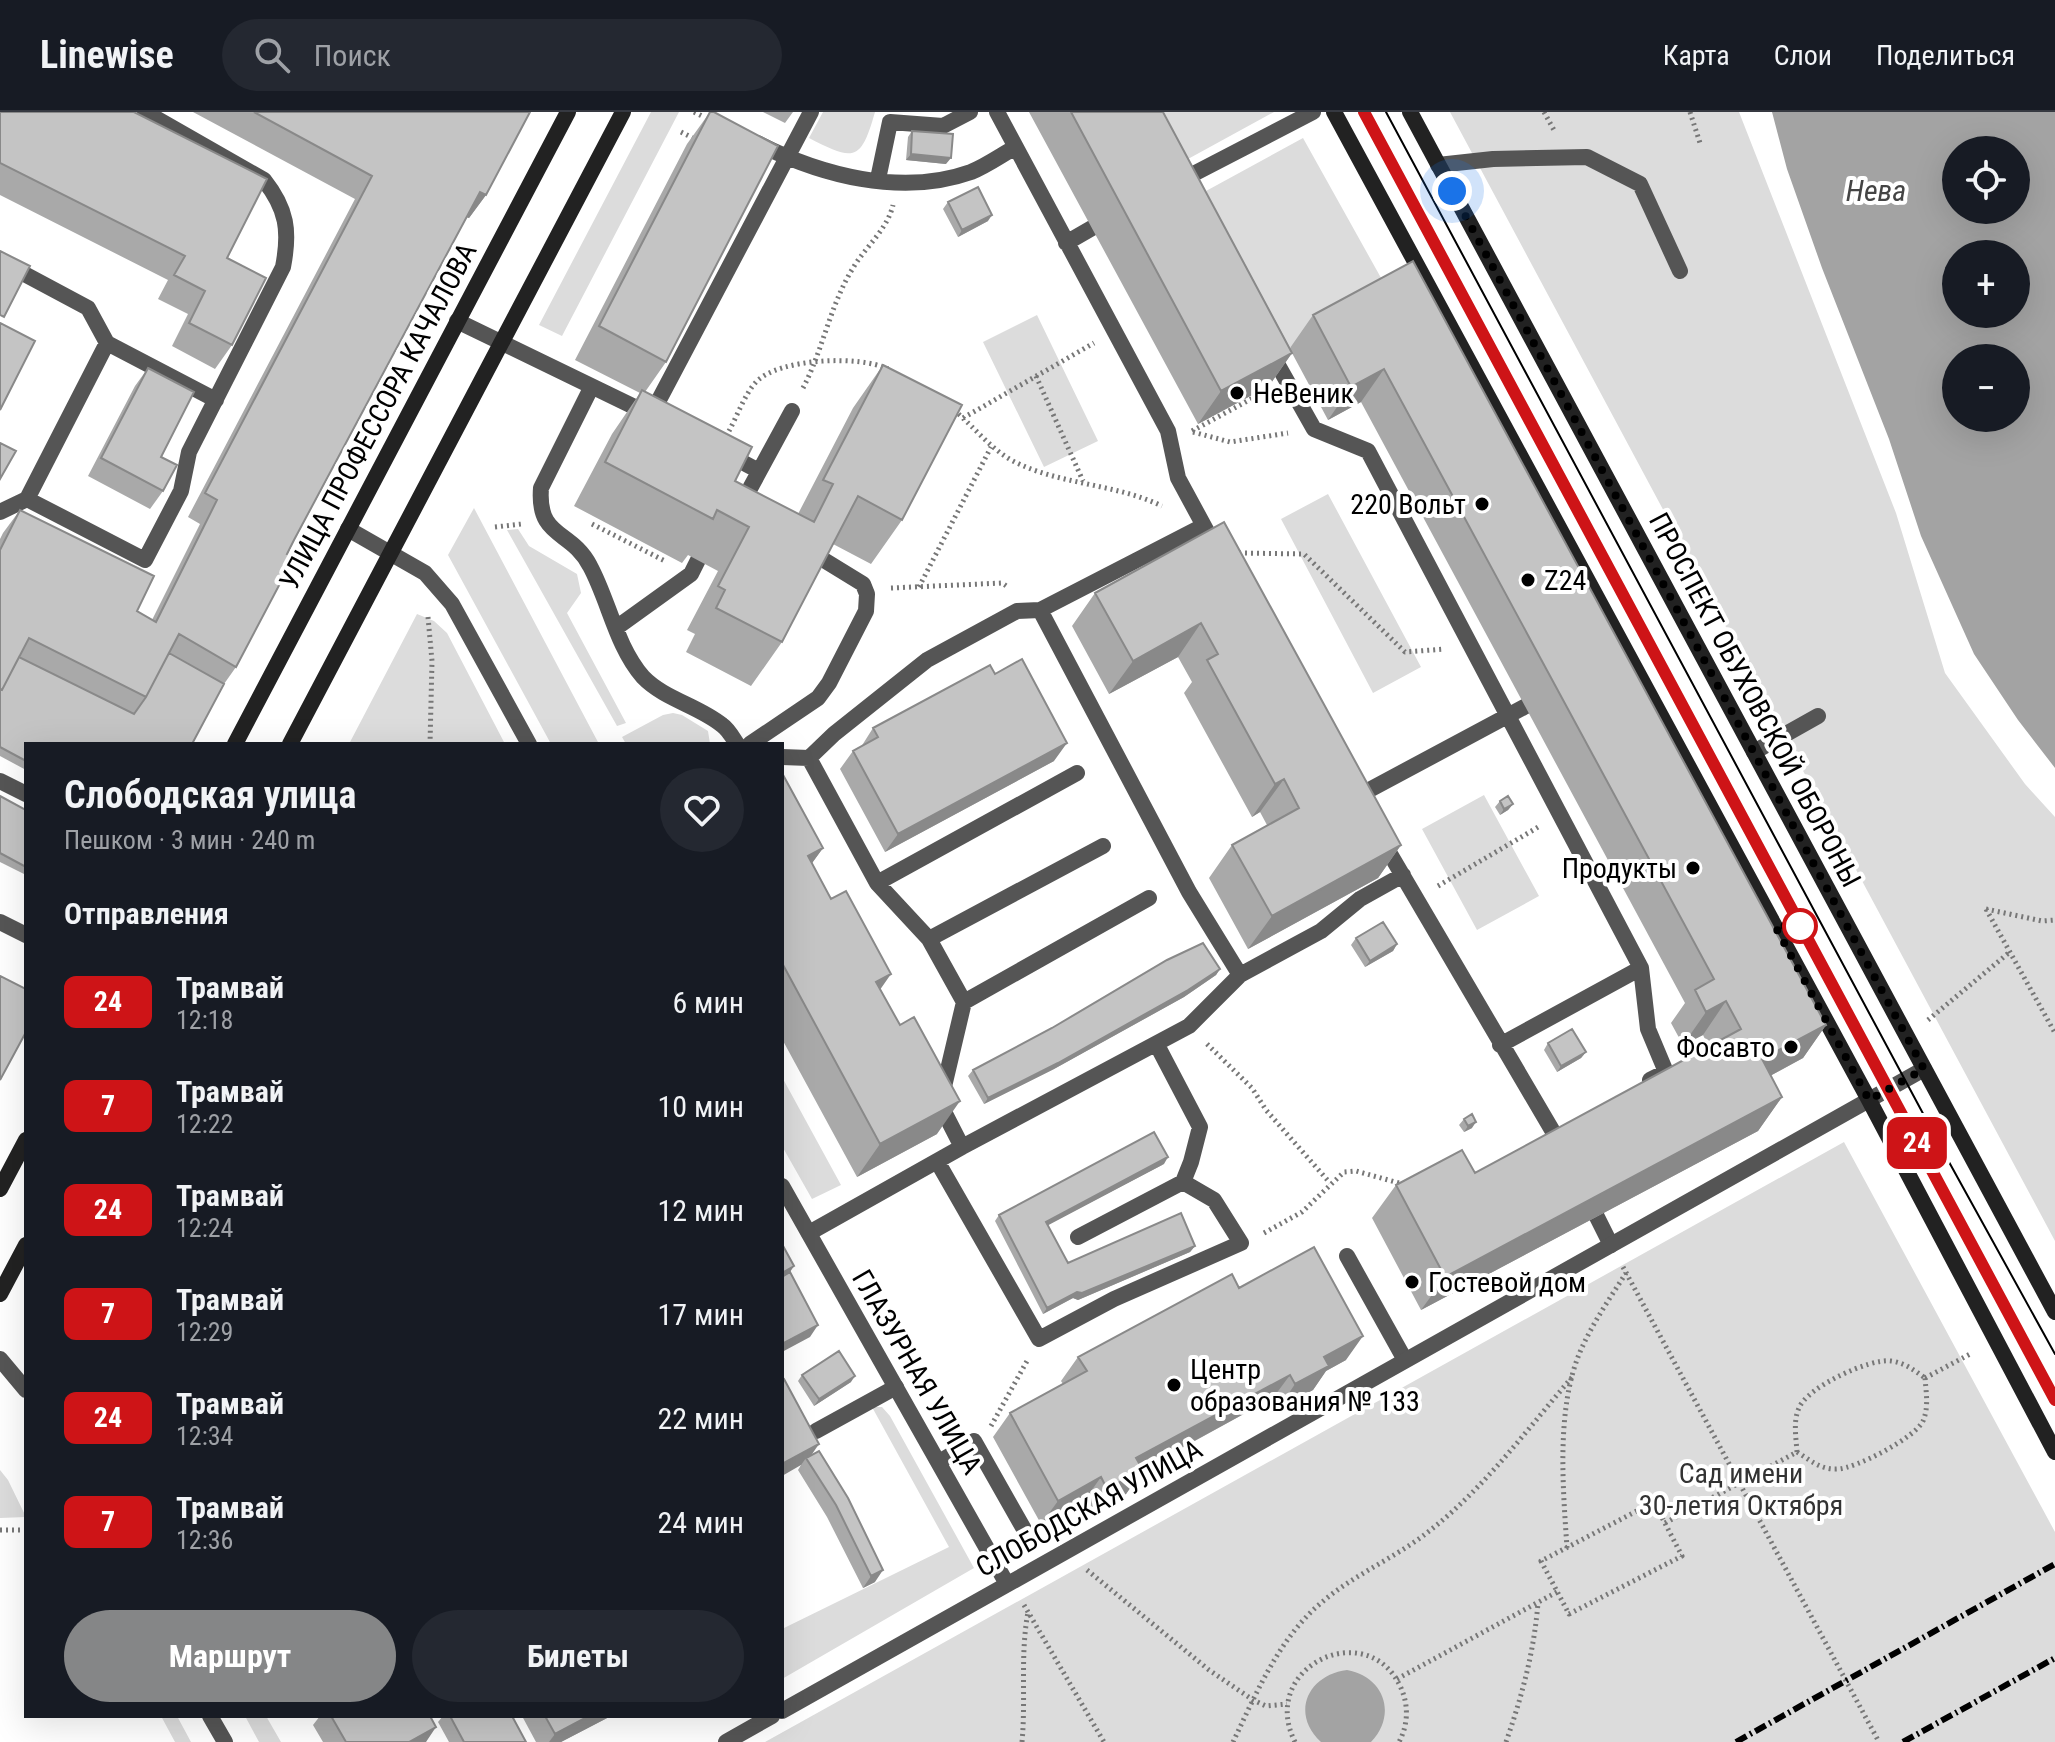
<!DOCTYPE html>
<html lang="ru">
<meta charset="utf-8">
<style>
:root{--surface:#171b24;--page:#242831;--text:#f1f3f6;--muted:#9ea1a6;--line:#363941;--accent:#858687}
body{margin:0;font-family:"Roboto Condensed",sans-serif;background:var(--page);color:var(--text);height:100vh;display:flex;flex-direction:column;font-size:30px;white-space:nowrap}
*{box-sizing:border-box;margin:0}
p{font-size:26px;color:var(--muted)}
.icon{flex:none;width:44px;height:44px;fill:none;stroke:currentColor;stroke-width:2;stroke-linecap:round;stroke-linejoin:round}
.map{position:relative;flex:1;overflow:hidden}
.panel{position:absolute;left:24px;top:630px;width:760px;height:976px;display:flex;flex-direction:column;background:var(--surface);border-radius:0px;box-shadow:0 8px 32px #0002}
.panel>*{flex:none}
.badge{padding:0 16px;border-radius:12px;font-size:28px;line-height:52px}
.controls{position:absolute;left:1942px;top:24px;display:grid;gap:16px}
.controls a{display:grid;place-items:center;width:88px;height:88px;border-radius:50%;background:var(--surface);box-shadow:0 8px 32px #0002;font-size:40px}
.you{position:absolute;width:40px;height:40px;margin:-20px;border:6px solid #fff;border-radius:50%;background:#1a73e8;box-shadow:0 0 0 12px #1a73e833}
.map>.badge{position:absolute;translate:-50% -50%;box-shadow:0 0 0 4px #fff}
h2{padding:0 40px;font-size:30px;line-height:72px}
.round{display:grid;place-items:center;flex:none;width:84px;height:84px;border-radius:42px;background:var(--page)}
.summary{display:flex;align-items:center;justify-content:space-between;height:136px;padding:0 40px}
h1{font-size:38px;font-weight:700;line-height:60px}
.button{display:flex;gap:16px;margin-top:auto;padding:16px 40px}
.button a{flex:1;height:92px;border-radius:48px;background:var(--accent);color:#fff;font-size:32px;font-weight:700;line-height:92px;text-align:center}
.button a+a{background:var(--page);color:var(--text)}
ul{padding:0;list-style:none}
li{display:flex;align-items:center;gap:24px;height:104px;padding:0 40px}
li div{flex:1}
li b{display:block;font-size:30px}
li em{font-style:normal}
li .badge{min-width:88px;font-weight:700;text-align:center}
header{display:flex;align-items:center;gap:48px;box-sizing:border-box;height:112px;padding:0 40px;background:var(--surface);border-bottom:2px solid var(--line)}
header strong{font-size:38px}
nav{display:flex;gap:44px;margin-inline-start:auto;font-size:28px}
.search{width:560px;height:72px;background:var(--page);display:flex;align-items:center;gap:20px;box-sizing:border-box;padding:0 28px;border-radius:44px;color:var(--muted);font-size:30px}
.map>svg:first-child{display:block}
.green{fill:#dcdcdc}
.water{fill:#a3a3a3;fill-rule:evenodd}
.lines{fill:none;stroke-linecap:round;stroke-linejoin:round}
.path{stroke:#777;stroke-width:5;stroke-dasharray:2 4;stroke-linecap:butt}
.service{stroke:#555;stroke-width:16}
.minor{stroke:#555;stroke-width:16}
.tertiary{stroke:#555;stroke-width:16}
.secondary{stroke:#222;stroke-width:16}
.tram{stroke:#000;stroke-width:2}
.rail{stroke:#000;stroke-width:6;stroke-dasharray:12 4 2 4;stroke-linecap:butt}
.wall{fill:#a9a9a9}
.shaded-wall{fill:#898989}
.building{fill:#c4c4c4;stroke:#898989;stroke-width:2}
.line-casing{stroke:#fff;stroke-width:18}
.line{stroke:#ce1417;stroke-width:12}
.walk{stroke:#000;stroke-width:8;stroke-dasharray:0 14.4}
.poi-dot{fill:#000;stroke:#fff;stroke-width:3}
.stop-dot{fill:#fff;stroke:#ce1417;stroke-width:4}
.labels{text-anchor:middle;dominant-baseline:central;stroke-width:8;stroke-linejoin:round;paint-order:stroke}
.poi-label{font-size:28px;fill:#000;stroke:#fff;text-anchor:start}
.street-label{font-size:28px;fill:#000;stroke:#fff}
.park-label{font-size:28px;fill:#333;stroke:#fff}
.water-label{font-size:30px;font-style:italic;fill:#444;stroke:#fff}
</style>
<header>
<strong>Linewise</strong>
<div class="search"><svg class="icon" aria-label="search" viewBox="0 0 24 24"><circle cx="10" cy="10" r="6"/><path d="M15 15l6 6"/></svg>Поиск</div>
<nav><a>Карта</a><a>Слои</a><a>Поделиться</a></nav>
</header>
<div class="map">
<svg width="2055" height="1630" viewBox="0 0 2055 1630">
<rect width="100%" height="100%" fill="#fff"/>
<path class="green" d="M651 0H679L562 224 539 213Z
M823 0H875C861 49 855 50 809 26Z
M1164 0H1274L1188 47Z
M1450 0H1739L1896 401 1945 561 2025 672 2055 705V1129Z
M1303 26 1390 182 1289 236 1206 79Z
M1037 203 1098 329 1044 355 983 230Z
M1328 382 1421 555 1373 581 1281 407Z
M474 396 599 632H551L448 443Z
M518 417 529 434 577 462 581 481 567 501 626 611 617 614 507 418Z
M417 502 434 509 447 521 505 632H349Z
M673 601 682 603 708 619 710 632H626L622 625 663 603Z
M1484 683 1539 784 1477 818 1422 717Z
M782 965 841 1073 812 1087 782 1034Z
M1844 1030 2055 1420V1630H765Z
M872 1295H882L890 1304 974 1456 782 1567V1517L949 1435Z
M0 1358 8 1368 26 1405 0 1406Z
M161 1604H177L191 1630H175Z
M245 1604H266L281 1630H259Z"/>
<path class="water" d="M1772 0H2055V656L2018 608 1974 542 1921 424 1889 327 1822 156 1787 57ZM1956 38H2016V98H1956ZM1956 142H2016V202H1956ZM1956 246H2016V306H1956Z
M1347 1558C1385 1565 1397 1603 1371 1630H1321C1290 1601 1308 1563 1347 1558Z"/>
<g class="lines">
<path class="path" d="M694 0 702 4
M1544 0 1555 20
M1690 0 1700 31
M681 20 697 28
M1036 264 1083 369
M803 276C823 238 830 193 853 156 866 134 887 118 893 93
M954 298C974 315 989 335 1011 348 1058 373 1114 371 1162 394
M963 306 1094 231
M729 319C737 304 745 282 756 270 779 246 860 243 888 257
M1192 319 1264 280
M1193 320 1230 330 1288 321
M592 412 665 449
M495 415 522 412
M1239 441 1304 442 1405 540 1445 537
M919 475 991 335
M891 476 1002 471 1008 475
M428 505 432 549 430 632
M1438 774 1540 714
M1986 797 2055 921
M1986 797 2042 809 2055 808
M1928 908 2011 839
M1207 932 1252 976 1266 998 1330 1071
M1264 1121 1302 1100 1344 1060 1356 1059 1406 1073
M1623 1155 1879 1630
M1925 1266 1972 1241
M991 1314 1027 1249
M1797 1340C1796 1325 1793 1309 1799 1296 1807 1275 1870 1246 1891 1249 1905 1251 1914 1258 1925 1266
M1797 1340C1810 1348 1821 1358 1837 1357 1855 1357 1915 1326 1923 1309 1929 1295 1926 1280 1925 1266
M1654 1390 1682 1444 1569 1502 1541 1449Z
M1665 1411 1797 1340
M0 1418H26
M1567 1436C1563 1376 1556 1297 1580 1240 1592 1212 1610 1186 1626 1161
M1087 1458 1209 1558 1253 1588 1266 1594 1287 1592
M1024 1493 1104 1630
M1397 1567 1557 1480
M1022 1630C1026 1587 1020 1543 1028 1500
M1233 1630C1256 1582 1279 1526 1321 1491 1353 1463 1395 1446 1428 1420 1484 1377 1528 1316 1574 1263
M1295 1630C1257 1554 1369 1503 1401 1576 1409 1594 1408 1613 1399 1630
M1506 1630C1522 1584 1534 1540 1538 1491"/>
<path class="service" d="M997 0 1168 319 1178 366 1217 438
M757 31C820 63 901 85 971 60 986 54 1000 44 1014 36
M1438 53 1493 47 1587 45 1640 72 1680 159
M878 67 890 10 943 14 970 0
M1176 71 1313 0
M1066 131 1092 116
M0 149 88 196 107 231 27 387
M457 209 651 303
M107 231 216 288
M1271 241 1314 317 1368 339 1641 856 1648 917 1666 960 1650 968
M591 276 541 376C537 427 571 417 590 454 609 489 616 534 643 565 664 587 699 594 722 613 728 617 733 626 737 632
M651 303 811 0
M725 341 759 359
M741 393 792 299
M0 400 27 387 145 448 181 379 189 340 283 155C290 119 287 97 264 68L145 0
M1040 498 1189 780 1240 863
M616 516 691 462 698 448
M750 632 818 586 829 571 866 499 867 482 863 472 819 445
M1754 640 1818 604
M782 645 809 646 834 622 927 548 1017 499 1040 498 1203 414
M809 646 877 771 929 827 964 890 1149 786
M0 669 26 682
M1358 684 1526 594
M1383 730 1562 1035
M877 771 1077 661
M929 827 1103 734
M1500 933 1641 856
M942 983 964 890
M939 990 962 1035
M937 1049 1039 1227 1114 1187 1241 1131 1214 1088 1183 1070 1191 1050 1200 1015 1157 933
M1597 1105 1611 1133
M809 1121 962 1035 1189 914 1240 863 1321 819 1360 787 1403 763
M1078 1125 1183 1070
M1347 1144 1405 1248
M816 1319 896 1275
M939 1350 974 1329 1025 1419"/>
<path class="minor" d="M348 417 425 461 452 492 529 632
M0 810 26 823
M782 1074 1007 1472
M782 1599 1924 957
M726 1630 772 1604"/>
<path class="tertiary" d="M0 1247 26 1278
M210 1604 225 1630"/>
<path class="secondary" d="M1334 0 1869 988 2055 1340
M1410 0 2055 1200
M235 632 568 0
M290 632 623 0
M0 1077 26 1028
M0 1182 26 1133"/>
<path class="tram" d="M1364 0 2055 1288
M1386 0 1949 1050 2055 1242"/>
<path class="rail" d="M1736 1630 2055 1452
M1903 1630 2055 1546"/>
</g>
<path class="wall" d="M0 0 227 146 232 233 215 257 172 234 188 202 158 187 168 168 0 83Z
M193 0H530L486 83 469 106 467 105 294 428 236 555 224 572 192 632H26V658L0 644V427L3 421 20 398 137 499 152 508 200 412 188 405 355 87Z
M710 0 666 250 645 280 735 369 798 402 853 296 883 253 902 408 871 452 833 432 782 530 751 574 686 540 695 522 687 518 718 459 688 443 682 451 574 394 612 322 640 281 575 248 687 32Z
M763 0H793L785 11Z
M1029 0H1163L1290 236 1313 203 1413 149 1826 913 1803 946 1770 964 1782 985 1758 1019 1421 1198 1372 1106 1396 1073 1475 1061 1709 935 1703 923 1683 933 1671 911 1685 891 1361 290 1328 308 1292 241 1269 274 1198 312Z
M912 19 946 52 906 48 908 25Z
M948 90 988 109 958 125 943 97Z
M148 256 161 345 163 379 150 397 88 364 135 274Z
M1224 410 1401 733 1378 766 1248 837 1209 766 1232 733 1267 713 1260 700 1252 705 1184 581 1192 570 1178 545 1109 582 1072 514 1095 481Z
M995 562 1054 649 885 740 840 657 853 639 861 635 873 616Z
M782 661 823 736 812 751 900 913 937 1022 857 1065 782 927Z
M0 684 26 698V763L0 750Z
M1500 689 1513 692 1508 698 1500 703 1495 695Z
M1356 826 1397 832 1393 839 1365 855 1351 833Z
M1220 857 1216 863 1184 885 1054 957 984 992 968 964 973 958Z
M1548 931 1586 940 1581 946 1557 960 1544 938Z
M1464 1007 1472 1016 1464 1020 1459 1013Z
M1164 1052 1047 1113 1068 1151 1195 1134 1190 1140 1078 1188 1073 1186 1043 1202 995 1109 999 1103Z
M1239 1176 1346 1248 1326 1259 1313 1278 1279 1296 1273 1286 1142 1358 1126 1382 1091 1401 1084 1389 1041 1412 993 1325 1010 1301 1063 1272 1061 1269 1078 1245Z
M802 1263 851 1270 814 1294 798 1269Z
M782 1268 812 1343 875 1470 863 1476 827 1405 798 1358 801 1353Z
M320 1604H430L426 1630H323L313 1613Z
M443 1604H512L526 1630H449L438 1610Z
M522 1604H611L561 1630H536Z"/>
<path class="shaded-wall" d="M911 42 951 46 946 52 906 48Z
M480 80 486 83 469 106 463 104Z
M992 103 988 109 958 125 962 118Z
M1292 241 1269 274 1198 312 1221 279Z
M1384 257 1361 290 1328 308 1351 275Z
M1201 511 1178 545 1109 582 1133 549Z
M1067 631 1054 649 885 740 898 722Z
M1284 667 1260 700 1252 705 1275 672Z
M1513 692 1508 698 1500 703 1504 697Z
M1401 733 1378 766 1248 837 1272 804Z
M823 736 799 769 808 744Z
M1397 832 1393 839 1365 855 1370 849Z
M1220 857 1216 863 1184 885 1054 957 984 992 988 986Z
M891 862 868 895 876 870Z
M1726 889 1703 923 1683 933 1706 900Z
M1826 913 1803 946 1738 981 1762 947Z
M1586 940 1581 946 1557 960 1561 954Z
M1782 985 1758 1019 1421 1198 1445 1165Z
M960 989 937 1022 857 1065 880 1032Z
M1476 1010 1472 1016 1464 1020 1468 1014Z
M1168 1045 1164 1052 1041 1117 1046 1110Z
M1195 1134 1190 1140 1078 1188 1073 1186 1043 1202 1047 1196 1077 1180Z
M794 1154 782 1172V1161Z
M818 1213 810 1225 782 1240V1232Z
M1363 1224 1346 1248 1326 1259 1313 1278 1279 1296 1295 1272 1324 1245Z
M1290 1263 1273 1286 1119 1370 1136 1346Z
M855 1264 851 1270 814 1294 819 1287Z
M819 1332 808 1348 806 1346 801 1353 782 1364V1352Z
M1143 1358 1126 1382 1091 1401 1107 1377Z
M1101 1365 1084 1389 1041 1412 1058 1389Z
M883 1458 875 1470 863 1476 871 1464Z
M589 1604H611L561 1630H549L555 1622Z
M436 1615 426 1630H409Z"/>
<path class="building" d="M0 0H134L267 67 227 146 266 166 232 233 189 211 205 179 174 163 185 144 0 51Z
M254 0H530L486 83 480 80 294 428 287 442 294 445 236 555 179 522 146 585 29 526 2 578 0 577V438L20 398 154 464 137 499 156 510 217 388 205 381 372 64Z
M710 0H714L778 34 666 250 599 214Z
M1071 0H1163L1292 241 1221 279Z
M912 19 953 22 951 46 911 42Z
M978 75 992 103 962 118 948 90Z
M0 139 30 154 4 205 0 203Z
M1413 149 1826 913 1762 947 1782 985 1445 1165 1396 1073 1462 1038 1475 1061 1741 917 1726 889 1706 900 1695 878 1714 867 1384 257 1351 275 1313 203Z
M0 211 35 229 0 298Z
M883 253 962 293 902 408 858 384 782 530 716 496 725 478 718 474 749 415 717 398 713 407 605 350 642 278 752 335 735 369 814 410 833 372 823 368Z
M148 256 194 280 161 345 177 353 163 379 101 346Z
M0 331 16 339 0 367Z
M1224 410 1401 733 1272 804 1232 733 1299 696 1284 667 1275 672 1207 548 1218 542 1201 511 1133 549 1095 481Z
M169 541 224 572 192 632H26V649L0 635V577L2 578 19 545 134 602 146 585Z
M1022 547 1067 631 898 722 853 639 878 625 873 616 990 553 995 562Z
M782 661 823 736 808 744 831 787 846 779 891 862 876 870 900 913 914 905 960 989 880 1032 782 851Z
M0 684 26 698V755L0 741Z
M1508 684 1513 692 1504 697 1500 689Z
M1383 810 1397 832 1370 849 1356 826Z
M1203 831 1220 857 1188 878 1058 951 988 986 973 958 1052 916 1167 848Z
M0 864 26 877V920L0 968Z
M1572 917 1586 940 1561 954 1548 931Z
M1472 1002 1476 1010 1468 1014 1464 1007Z
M1154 1020 1168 1045 1046 1110 1068 1151 1181 1101 1195 1134 1082 1181 1077 1180 1047 1196 999 1103Z
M782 1132 794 1154 782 1161Z
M1314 1135 1363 1224 1324 1245 1329 1254 1295 1272 1290 1263 1136 1346 1143 1358 1107 1377 1101 1365 1058 1389 1010 1301 1087 1259 1078 1245 1232 1162 1239 1176Z
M790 1160 818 1213 782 1232V1165Z
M839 1239 855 1264 819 1287 802 1263Z
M784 1267 819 1332 782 1352V1268Z
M819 1339 848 1386 883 1458 871 1464 836 1393 806 1346Z
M331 1604H430L436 1615 409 1630H346Z
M450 1604H512L526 1630H464Z
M545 1604H589L555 1622Z"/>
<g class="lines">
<g class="line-casing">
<path id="line" d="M1364 0 2055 1288"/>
</g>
<use href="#line" class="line"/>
<path class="walk" d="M1452 79 1924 957 1869 988 1775 814H1800"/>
</g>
<g class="poi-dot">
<circle cx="1237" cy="281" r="8"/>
<circle cx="1482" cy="392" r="8"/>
<circle cx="1528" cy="468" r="8"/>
<circle cx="1693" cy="756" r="8"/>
<circle cx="1791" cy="935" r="8"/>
<circle cx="1412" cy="1170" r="8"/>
<circle cx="1174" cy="1273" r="8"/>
</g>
<circle class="stop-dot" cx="1800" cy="814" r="16"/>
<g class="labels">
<g class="poi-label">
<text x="1253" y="281">НеВеник</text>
<text x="1466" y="392" text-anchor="end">220 Вольт</text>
<text x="1544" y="468">Z24</text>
<text x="1677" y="756" text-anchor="end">Продукты</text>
<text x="1775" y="935" text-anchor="end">Фосавто</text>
<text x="1428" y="1170">Гостевой дом</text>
<text x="1190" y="1257">Центр<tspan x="1190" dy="32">образования № 133</tspan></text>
</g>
<g class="street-label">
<text transform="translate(378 304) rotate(-62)">УЛИЦА ПРОФЕССОРА КАЧАЛОВА</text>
<text transform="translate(1755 588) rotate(62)">ПРОСПЕКТ ОБУХОВСКОЙ ОБОРОНЫ</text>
<text transform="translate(917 1260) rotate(60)">ГЛАЗУРНАЯ УЛИЦА</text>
<text transform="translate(1089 1396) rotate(-29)">СЛОБОДСКАЯ УЛИЦА</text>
</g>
<g class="park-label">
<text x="1741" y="1361">Сад имени<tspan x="1741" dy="32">30-летия Октября</tspan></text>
</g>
<g class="water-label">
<text x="1876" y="78">Нева</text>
</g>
</g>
</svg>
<div class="controls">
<a><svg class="icon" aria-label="locate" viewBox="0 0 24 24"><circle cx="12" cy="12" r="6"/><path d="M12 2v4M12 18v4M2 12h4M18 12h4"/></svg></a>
<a>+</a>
<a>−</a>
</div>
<div class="you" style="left:1452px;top:79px"></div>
<b class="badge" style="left:1917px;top:1031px;background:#ce1417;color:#fff">24</b>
<section class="panel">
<div class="summary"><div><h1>Слободская улица</h1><p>Пешком · 3 мин · 240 m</p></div><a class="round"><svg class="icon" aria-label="heart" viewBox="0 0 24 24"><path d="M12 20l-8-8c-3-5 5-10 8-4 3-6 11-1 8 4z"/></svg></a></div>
<h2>Отправления</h2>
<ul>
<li><span class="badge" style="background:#ce1417;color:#fff">24</span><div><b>Трамвай</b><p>12:18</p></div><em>6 мин</em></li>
<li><span class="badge" style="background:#ce1417;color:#fff">7</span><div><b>Трамвай</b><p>12:22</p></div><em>10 мин</em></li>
<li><span class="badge" style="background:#ce1417;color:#fff">24</span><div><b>Трамвай</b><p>12:24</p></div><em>12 мин</em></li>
<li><span class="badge" style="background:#ce1417;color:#fff">7</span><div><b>Трамвай</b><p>12:29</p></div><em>17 мин</em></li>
<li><span class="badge" style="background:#ce1417;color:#fff">24</span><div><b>Трамвай</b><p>12:34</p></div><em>22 мин</em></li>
<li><span class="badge" style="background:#ce1417;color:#fff">7</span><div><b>Трамвай</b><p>12:36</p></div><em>24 мин</em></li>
</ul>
<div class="button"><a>Маршрут</a><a>Билеты</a></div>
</section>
</div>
